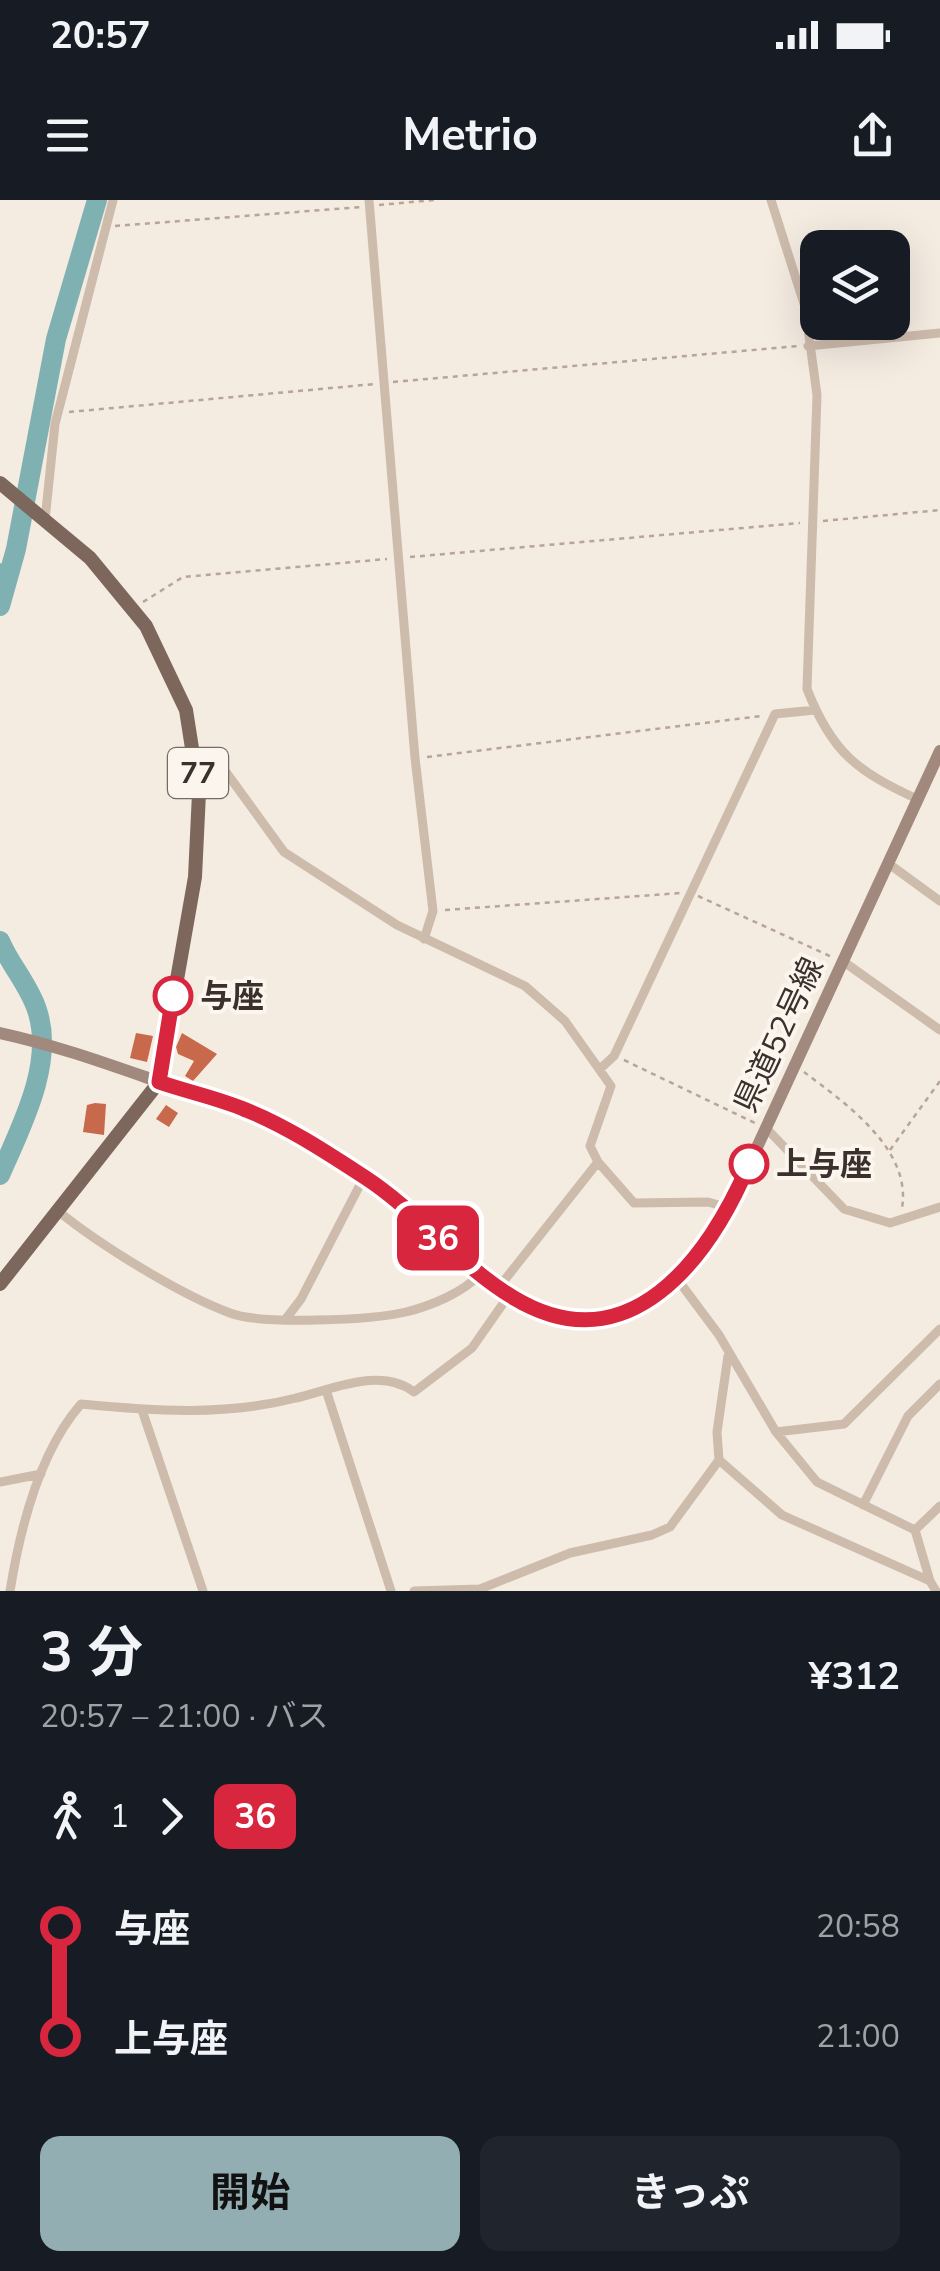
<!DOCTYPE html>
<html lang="ja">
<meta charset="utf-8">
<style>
:root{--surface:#171b24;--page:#20242c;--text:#f1f3f6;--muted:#9ea1a6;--accent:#92aeb2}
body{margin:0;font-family:"Nunito Sans","Noto Sans JP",sans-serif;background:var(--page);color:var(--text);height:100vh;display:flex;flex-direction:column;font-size:38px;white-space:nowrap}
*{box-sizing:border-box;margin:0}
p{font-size:32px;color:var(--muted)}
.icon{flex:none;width:55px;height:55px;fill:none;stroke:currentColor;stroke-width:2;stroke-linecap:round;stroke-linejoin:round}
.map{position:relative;height:1391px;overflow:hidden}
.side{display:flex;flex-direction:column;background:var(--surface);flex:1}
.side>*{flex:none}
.badge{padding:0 20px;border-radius:15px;font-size:35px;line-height:65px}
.controls{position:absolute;left:800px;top:30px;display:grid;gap:20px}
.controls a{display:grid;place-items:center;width:110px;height:110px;border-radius:20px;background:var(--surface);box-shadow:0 10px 40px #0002;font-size:50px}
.map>.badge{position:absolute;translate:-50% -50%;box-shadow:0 0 0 5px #fff}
.legs{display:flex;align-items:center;gap:15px;height:110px;padding:0 40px;font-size:32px}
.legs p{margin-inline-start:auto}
.overview{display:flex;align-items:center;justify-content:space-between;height:170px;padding:0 40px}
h1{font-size:55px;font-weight:700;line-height:75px}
.action{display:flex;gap:20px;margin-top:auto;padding:20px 40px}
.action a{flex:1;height:115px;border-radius:20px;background:var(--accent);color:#111;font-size:40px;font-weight:700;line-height:115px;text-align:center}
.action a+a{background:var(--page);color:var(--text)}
ul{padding:0 40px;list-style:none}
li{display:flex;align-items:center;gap:35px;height:110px;font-size:38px}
li i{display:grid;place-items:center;width:15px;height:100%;margin:0 12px;background:currentColor}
li i::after{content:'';width:25px;height:25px;margin:-12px;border:8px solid;border-radius:50%;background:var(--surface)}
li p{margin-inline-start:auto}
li:first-child i{background:linear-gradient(#0000 50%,currentColor 0)}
li:last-child i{background:linear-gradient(currentColor 50%,#0000 0)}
.status{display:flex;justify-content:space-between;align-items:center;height:70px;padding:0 50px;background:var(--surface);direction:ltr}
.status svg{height:28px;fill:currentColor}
header{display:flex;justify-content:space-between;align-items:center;height:130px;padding:0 40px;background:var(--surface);font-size:45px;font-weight:700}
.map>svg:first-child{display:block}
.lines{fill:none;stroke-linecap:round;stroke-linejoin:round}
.stream{stroke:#7fb0b2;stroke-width:4}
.river{stroke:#7fb0b2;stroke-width:20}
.building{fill:#c8694b}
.path{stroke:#b9a596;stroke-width:2.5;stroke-dasharray:5 5;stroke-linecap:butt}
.street{stroke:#cdbbac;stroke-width:9}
.secondary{stroke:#a18a7d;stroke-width:12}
.primary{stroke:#7d675c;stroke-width:14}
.line-1-casing{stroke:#fff;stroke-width:22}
.line-1{stroke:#d7263d;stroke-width:15}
.stop-1-dot{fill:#fff;stroke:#d7263d;stroke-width:5}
.labels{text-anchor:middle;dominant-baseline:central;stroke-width:8;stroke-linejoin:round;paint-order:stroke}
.shield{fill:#fbf5ee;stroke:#756b66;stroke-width:2.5}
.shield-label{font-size:30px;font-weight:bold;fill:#3b302b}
.stop-label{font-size:32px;font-weight:bold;fill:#3b302b;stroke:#fbf5ee;text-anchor:start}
.street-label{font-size:32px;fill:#3b302b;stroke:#fbf5ee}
</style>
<div class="status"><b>20:57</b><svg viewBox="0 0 49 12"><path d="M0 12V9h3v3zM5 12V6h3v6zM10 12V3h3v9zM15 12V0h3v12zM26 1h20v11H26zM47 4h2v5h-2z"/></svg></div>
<header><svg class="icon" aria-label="menu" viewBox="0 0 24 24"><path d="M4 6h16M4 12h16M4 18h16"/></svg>Metrio<svg class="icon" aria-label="share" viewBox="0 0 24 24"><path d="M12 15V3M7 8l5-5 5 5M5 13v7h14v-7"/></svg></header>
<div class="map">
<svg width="940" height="1391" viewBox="0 0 940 1391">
<rect width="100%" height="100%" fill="#f4ebe1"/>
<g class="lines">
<path class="stream" d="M0 365 9 377"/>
<path class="river" d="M0 406 16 349 56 139 97 0
M0 741C10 765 29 785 37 810 55 863 21 927 0 975"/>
</g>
<path class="building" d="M136 833 153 836 147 862 130 858Z
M182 833 217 854 193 881 185 876 194 861 178 854 176 847Z
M95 903 106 904 104 935 83 932 87 905Z
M166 905 178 913 169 927 156 919Z"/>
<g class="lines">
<path class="path" d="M379 5 434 0
M115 26 361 7
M393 182 798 146
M69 212 375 184
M823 321 940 310
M410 357 800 323
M143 402 183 377 387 359
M427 557 761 516
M698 696 832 757
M445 710 681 693
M624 860 757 924
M804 872C845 903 912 949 902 1008
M890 950 940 881"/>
<path class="street" d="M369 0 415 558 433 711 424 739
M771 0 805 107 817 195 807 489C832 553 857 571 917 599
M808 146 940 133
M45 320 55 224 113 0
M196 559 218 561 284 652 397 725 525 786 565 821 611 886 590 946 598 962 634 1003 708 1002 729 1008
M889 664 940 701
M844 762 940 830
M601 868 614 856 775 514 815 510
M766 928 844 1009 890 1023 940 1007
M58 1011C100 1045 179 1094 230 1113 260 1125 373 1120 406 1112 430 1106 463 1093 480 1074
M678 1080 719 1135 776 1232 844 1224 940 1129
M499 1087 598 962
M285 1120 301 1099 364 977
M326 1190 391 1391
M142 1210 203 1391
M776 1232 817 1282 915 1330 930 1381
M719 1260 782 1315 930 1381 936 1391
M0 1282 41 1274
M863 1305 908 1216 940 1184
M915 1330 940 1306
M10 1391C20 1329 39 1252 81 1204 152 1211 226 1216 296 1198 331 1190 381 1166 414 1192L472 1148 509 1095
M414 1391 480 1389 570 1353 652 1335 670 1327 719 1260 717 1232 728 1156"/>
<path class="secondary" d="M0 833C60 846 116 867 174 887 211 900 247 908 281 927 317 948 357 970 390 996 431 1029 467 1070 513 1098 608 1154 684 1089 729 1008L940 551"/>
<path class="primary" d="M0 283 90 358 146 426 186 510 199 593 195 677 159 882 0 1084"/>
</g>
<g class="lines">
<g class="line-1-casing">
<path id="line-1" d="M173 796 159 882C188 892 218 898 246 910 287 926 329 954 366 978 419 1013 459 1065 514 1098 629 1167 709 1058 749 964"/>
</g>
<use href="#line-1" class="line-1"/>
</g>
<g class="stop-1-dot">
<circle cx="173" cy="796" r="18"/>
<circle cx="749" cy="964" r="18"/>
</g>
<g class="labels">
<rect class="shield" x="168" y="548" width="60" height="50" rx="8"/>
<g class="shield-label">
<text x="198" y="573">77</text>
</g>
<g class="stop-label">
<text x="200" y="796">与座</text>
<text x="776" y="964">上与座</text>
</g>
<g class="street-label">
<text transform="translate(779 835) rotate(-65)">県道52号線</text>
</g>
</g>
</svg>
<div class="controls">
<a><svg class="icon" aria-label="layers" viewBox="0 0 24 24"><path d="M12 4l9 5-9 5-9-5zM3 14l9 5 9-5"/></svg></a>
</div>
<b class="badge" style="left:438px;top:1038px;background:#d7263d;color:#fff">36</b>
</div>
<section class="side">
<div class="overview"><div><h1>3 分</h1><p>20:57 – 21:00 · バス</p></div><b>¥312</b></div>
<div class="legs"><svg class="icon" aria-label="walk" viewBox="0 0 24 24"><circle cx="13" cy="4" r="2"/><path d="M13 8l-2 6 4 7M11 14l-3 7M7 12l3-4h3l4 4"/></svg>1<svg class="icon" aria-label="forward" viewBox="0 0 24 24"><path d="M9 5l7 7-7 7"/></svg><b class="badge" style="background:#d7263d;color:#fff">36</b></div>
<ul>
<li><i style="color:#d7263d"></i><b>与座</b><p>20:58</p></li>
<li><i style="color:#d7263d"></i><b>上与座</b><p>21:00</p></li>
</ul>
<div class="action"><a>開始</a><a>きっぷ</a></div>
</section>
